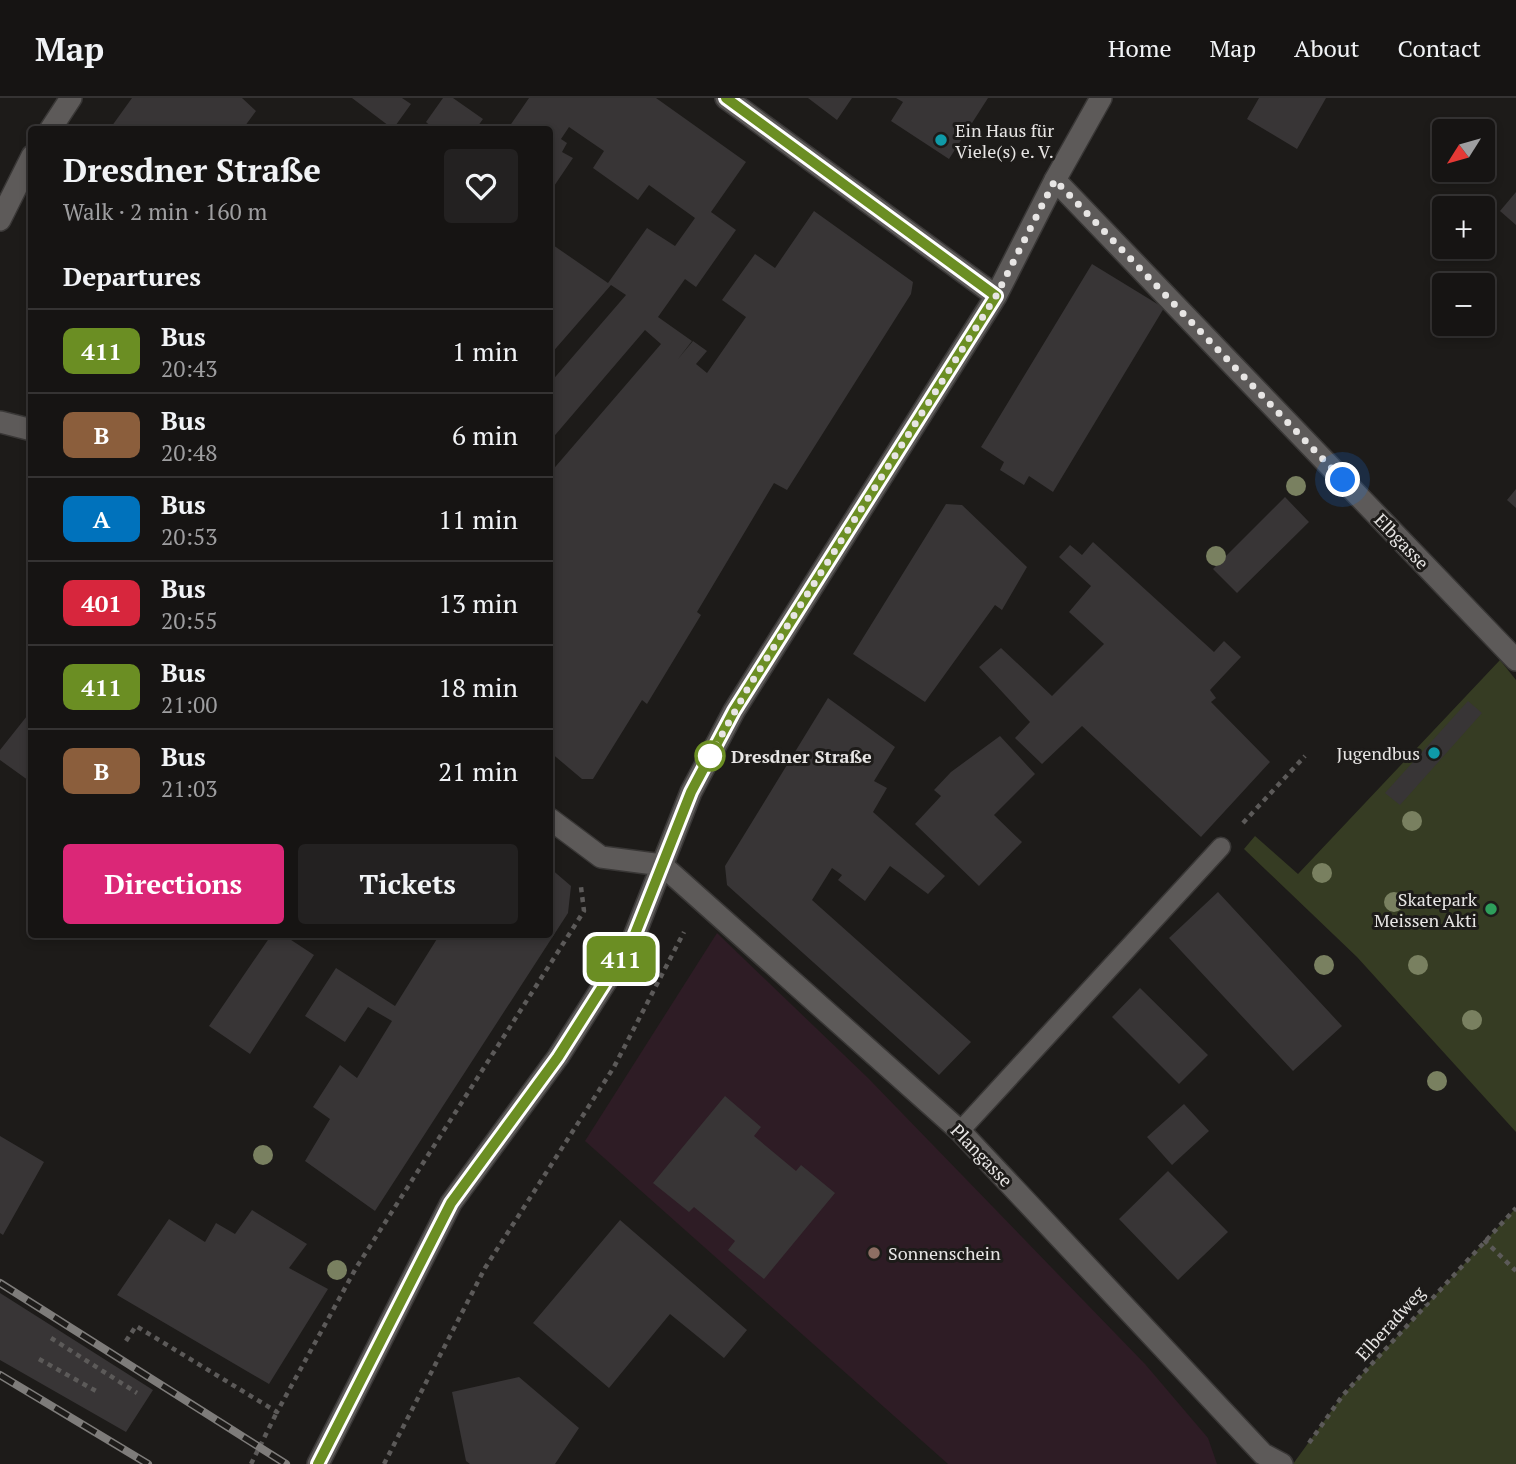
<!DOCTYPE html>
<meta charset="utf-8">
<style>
:root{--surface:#161413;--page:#232121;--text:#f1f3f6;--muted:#9e9ea0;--line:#353333;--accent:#db2777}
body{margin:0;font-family:"PT Serif",serif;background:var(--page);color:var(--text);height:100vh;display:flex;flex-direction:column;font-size:26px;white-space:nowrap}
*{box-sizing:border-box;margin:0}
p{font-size:23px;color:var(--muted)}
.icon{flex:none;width:38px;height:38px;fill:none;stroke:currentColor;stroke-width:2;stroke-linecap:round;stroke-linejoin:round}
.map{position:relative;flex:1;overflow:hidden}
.drawer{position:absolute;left:28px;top:28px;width:525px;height:812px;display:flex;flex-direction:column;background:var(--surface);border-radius:7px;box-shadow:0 4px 10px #0003,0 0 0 2px var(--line)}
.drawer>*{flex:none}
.badge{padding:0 14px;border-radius:10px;font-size:24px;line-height:46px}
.needle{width:46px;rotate:233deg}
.fabs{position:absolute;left:1432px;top:21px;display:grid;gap:14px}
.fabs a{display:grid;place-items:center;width:63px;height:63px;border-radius:7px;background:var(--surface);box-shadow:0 4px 10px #0003,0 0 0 2px var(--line);font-size:35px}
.you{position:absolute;width:35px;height:35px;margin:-18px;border:5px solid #fff;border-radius:50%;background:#1a73e8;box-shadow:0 0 0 10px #1a73e833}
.map>.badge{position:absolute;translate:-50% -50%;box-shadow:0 0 0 4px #fff}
h2{padding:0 35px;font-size:26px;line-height:63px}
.round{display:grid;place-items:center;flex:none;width:74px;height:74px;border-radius:7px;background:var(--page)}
.headline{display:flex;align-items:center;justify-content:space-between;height:119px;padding:0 35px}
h1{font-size:33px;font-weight:600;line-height:52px}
.button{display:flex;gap:14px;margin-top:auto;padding:14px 35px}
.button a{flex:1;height:80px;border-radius:7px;background:var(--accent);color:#fff;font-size:28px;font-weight:600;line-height:80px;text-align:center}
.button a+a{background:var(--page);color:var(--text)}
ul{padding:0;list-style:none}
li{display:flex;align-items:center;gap:21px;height:84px;padding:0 35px;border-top:2px solid var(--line)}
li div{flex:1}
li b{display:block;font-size:26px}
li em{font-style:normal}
li .badge{min-width:77px;font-weight:700;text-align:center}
header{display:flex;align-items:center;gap:42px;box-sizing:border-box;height:98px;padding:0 35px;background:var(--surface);border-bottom:2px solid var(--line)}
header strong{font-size:33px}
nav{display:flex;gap:38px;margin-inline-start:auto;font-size:24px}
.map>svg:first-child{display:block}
.education{fill:#2e1c25}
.green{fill:#363c23}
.building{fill:#383536}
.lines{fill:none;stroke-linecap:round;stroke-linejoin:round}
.lane-casing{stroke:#393736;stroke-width:21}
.street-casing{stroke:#393736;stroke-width:24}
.secondary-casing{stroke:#393736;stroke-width:24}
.path{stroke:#5c5a59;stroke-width:4.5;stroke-dasharray:5 5;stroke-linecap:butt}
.lane{stroke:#5d5a59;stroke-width:18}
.street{stroke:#5d5a59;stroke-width:21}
.secondary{stroke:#5d5a59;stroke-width:21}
.rail-casing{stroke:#7e7c7a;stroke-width:8}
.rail{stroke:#1d1b19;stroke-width:5;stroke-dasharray:16;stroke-linecap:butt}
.tree{fill:#798060}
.line-casing{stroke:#fff;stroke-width:16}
.line{stroke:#6b8e23;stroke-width:10}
.walk{stroke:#e7e5e4;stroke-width:7;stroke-dasharray:0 12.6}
.culture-dot{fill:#0f9aa8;stroke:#1d1b19;stroke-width:2.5}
.stop-dot{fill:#fff;stroke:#6b8e23;stroke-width:3.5}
.leisure-dot{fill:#2e9e5b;stroke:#1d1b19;stroke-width:2.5}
.education-dot{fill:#8d6e63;stroke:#1d1b19;stroke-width:2.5}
.labels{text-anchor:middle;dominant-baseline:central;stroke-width:6;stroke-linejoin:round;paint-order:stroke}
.poi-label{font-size:18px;fill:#e7e5e4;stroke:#1d1b19;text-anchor:start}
.street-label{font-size:18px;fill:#e7e5e4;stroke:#1d1b19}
.stop-label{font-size:18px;font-weight:bold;fill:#e7e5e4;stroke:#1d1b19;text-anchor:start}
</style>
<header>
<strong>Map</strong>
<nav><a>Home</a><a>Map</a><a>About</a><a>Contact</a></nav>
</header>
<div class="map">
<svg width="1516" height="1366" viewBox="0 0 1516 1366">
<rect width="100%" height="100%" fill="#1d1b19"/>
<path class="education" d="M717 835 868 980 1145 1266 1208 1340 1217 1366H948L585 1043Z"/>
<path class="green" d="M1500 562 1516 582V1034L1357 859 1244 751 1255 738 1298 776Z
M1516 1110V1366H1293L1343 1297Z"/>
<path class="building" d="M132 0H242L256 13 242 32H231L224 26 219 32H109Z
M352 0H402L411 6 393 31Z
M443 0H453L483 21 475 32H435L426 24Z
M529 0H656L746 64 711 114 736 132 696 189 685 181 658 219 692 243 678 261 693 243 707 253 696 266 707 275 746 219 722 202 755 156 775 170 814 113 913 184 911 196 787 392 774 385 697 514 701 517 647 606 642 602 593 681H582L550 654V455L552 452 550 375 661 246 645 232 550 343V285L626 197 611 187 550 257V145L608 185 647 130 675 148 695 120 649 87 638 102 593 70 604 53 569 29 561 41 567 45 562 54 573 60 550 94V32H507Z
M808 0H852L837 22Z
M896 0H988L949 61 891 23 903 4Z
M1259 0H1326L1297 51 1247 21Z
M1516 94V127L1500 113Z
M1092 166 1164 210 1053 394 1029 378 1024 387 1000 372 1004 364 981 349Z
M1516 391V410L1507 402Z
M1285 399 1309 424 1237 495 1213 471Z
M946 406 962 407 1027 469 1002 512 995 507 925 604 853 556Z
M1093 444 1214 554 1224 543 1241 559 1210 592 1216 600 1211 604 1270 664 1201 739 1082 628 1042 666 1015 640 1030 624 979 569 1001 550 1052 598 1104 546 1069 514 1091 488 1059 459 1070 447 1082 457Z
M828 600 895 649 874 683 887 690 873 714 945 778 928 796 890 768 865 803 838 782 842 777 832 770 812 802 971 944 939 977 727 787 725 768Z
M1468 603 1482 615 1400 707 1385 695Z
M27 618 32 621V685L0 662V652Z
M1000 638 1035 676 994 717 1022 744 979 788 915 726 941 698 934 692 951 674Z
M550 770 571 788 568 815 375 1113 305 1063 330 1021 313 1009 340 967 357 980 392 923 368 909 345 944 305 918 336 870 395 908 440 836H550Z
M1218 794 1342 928 1293 973 1169 840Z
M272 836H282L314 857 250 956 209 928Z
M1140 890 1208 957 1179 986 1112 919Z
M725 998 761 1029 754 1038 796 1073 801 1067 835 1095 764 1181 728 1152 735 1143 694 1109 689 1114 653 1085Z
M1184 1006 1209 1033 1172 1067 1147 1039Z
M0 1038 44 1064 3 1137 0 1135Z
M1168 1073 1228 1134 1178 1182 1119 1121Z
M252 1112 307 1146 289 1170 328 1191 269 1286 117 1197 169 1121 205 1144 216 1125 235 1136Z
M620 1122 747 1232 724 1260 670 1216 609 1290 533 1225Z
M0 1195 153 1292 126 1334 0 1262Z
M519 1279 579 1330 555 1366H470L466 1363 452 1294Z"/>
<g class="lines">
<g class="lane-casing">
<path id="lane" d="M960 1033 1221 749"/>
</g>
<g class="street-casing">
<path id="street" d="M50 32 71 0
M1055 82 1516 562
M0 122 32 58
M662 767 960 1033 1263 1356 1282 1366"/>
</g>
<g class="secondary-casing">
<path id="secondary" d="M726 0 996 198
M0 324 32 332
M550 721 601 759 662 767
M318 1366 451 1105 558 959 633 841 691 694 734 613 996 198 1055 82 1101 0"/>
</g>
<path class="path" d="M1243 725 1305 658
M1484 1142 1516 1173
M51 1240 137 1295
M126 1243 136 1228 277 1314 356 1170 584 813 581 789
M39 1261 96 1293
M1309 1345 1343 1297 1516 1110
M251 1366 277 1314
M384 1366 485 1170 614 969 684 834"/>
<use href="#lane" class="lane"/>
<use href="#street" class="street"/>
<use href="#secondary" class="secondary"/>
<g class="rail-casing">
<path id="rail" d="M0 1185 286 1366
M0 1277 148 1366"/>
</g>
<use href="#rail" class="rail"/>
</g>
<g class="tree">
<circle cx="1296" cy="388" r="10"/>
<circle cx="1216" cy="458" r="10"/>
<circle cx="1412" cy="723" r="10"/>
<circle cx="1322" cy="775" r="10"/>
<circle cx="1394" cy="804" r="10"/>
<circle cx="1324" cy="867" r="10"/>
<circle cx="1418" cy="867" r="10"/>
<circle cx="1472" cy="922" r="10"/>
<circle cx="1437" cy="983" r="10"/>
<circle cx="263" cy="1057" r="10"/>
<circle cx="337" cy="1172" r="10"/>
</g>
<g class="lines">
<g class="line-casing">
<path id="line" d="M318 1366 451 1105 558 959 633 841 691 694 734 613 996 198 726 0"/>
</g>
<use href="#line" class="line"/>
<path class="walk" d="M710 658 748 590 996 198 1055 82 1343 382"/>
</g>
<g class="culture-dot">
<circle cx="941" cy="42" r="7"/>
<circle cx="1434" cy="655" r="7"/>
</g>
<circle class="stop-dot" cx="710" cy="658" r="14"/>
<circle class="leisure-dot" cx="1491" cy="811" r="7"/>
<circle class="education-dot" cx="874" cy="1155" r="7"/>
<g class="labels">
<g class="poi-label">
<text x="955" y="32">Ein Haus für<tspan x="955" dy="21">Viele(s) e. V.</tspan></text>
<text x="1420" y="655" text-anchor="end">Jugendbus</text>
<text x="1477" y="801" text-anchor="end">Skatepark<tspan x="1477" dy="21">Meissen Akti</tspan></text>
<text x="888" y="1155">Sonnenschein</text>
</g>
<g class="street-label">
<text transform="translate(1402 443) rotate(46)">Elbgasse</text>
<text transform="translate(982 1057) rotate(46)">Plangasse</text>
<text transform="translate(1390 1225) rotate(-48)">Elberadweg</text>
</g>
<g class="stop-label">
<text x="731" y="658">Dresdner Straße</text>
</g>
</g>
</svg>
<div class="fabs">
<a><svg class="needle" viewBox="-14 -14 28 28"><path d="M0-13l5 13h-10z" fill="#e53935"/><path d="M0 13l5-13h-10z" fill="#9e9ea0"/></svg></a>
<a>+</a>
<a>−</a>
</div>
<div class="you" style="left:1343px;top:382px"></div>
<b class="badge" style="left:621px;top:861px;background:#6b8e23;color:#fff">411</b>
<section class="drawer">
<div class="headline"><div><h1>Dresdner Straße</h1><p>Walk · 2 min · 160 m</p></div><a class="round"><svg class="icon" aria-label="heart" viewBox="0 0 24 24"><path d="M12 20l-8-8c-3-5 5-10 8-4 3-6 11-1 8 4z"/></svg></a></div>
<h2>Departures</h2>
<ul>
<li><span class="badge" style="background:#6b8e23;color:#fff">411</span><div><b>Bus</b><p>20:43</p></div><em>1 min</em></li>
<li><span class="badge" style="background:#8b5e3c;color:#fff">B</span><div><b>Bus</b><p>20:48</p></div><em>6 min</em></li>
<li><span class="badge" style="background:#0072bc;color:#fff">A</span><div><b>Bus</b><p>20:53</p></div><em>11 min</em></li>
<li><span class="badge" style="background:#d7263d;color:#fff">401</span><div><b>Bus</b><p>20:55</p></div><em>13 min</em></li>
<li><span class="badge" style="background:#6b8e23;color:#fff">411</span><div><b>Bus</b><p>21:00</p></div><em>18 min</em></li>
<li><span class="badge" style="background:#8b5e3c;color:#fff">B</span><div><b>Bus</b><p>21:03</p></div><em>21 min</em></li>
</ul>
<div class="button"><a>Directions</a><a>Tickets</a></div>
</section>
</div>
